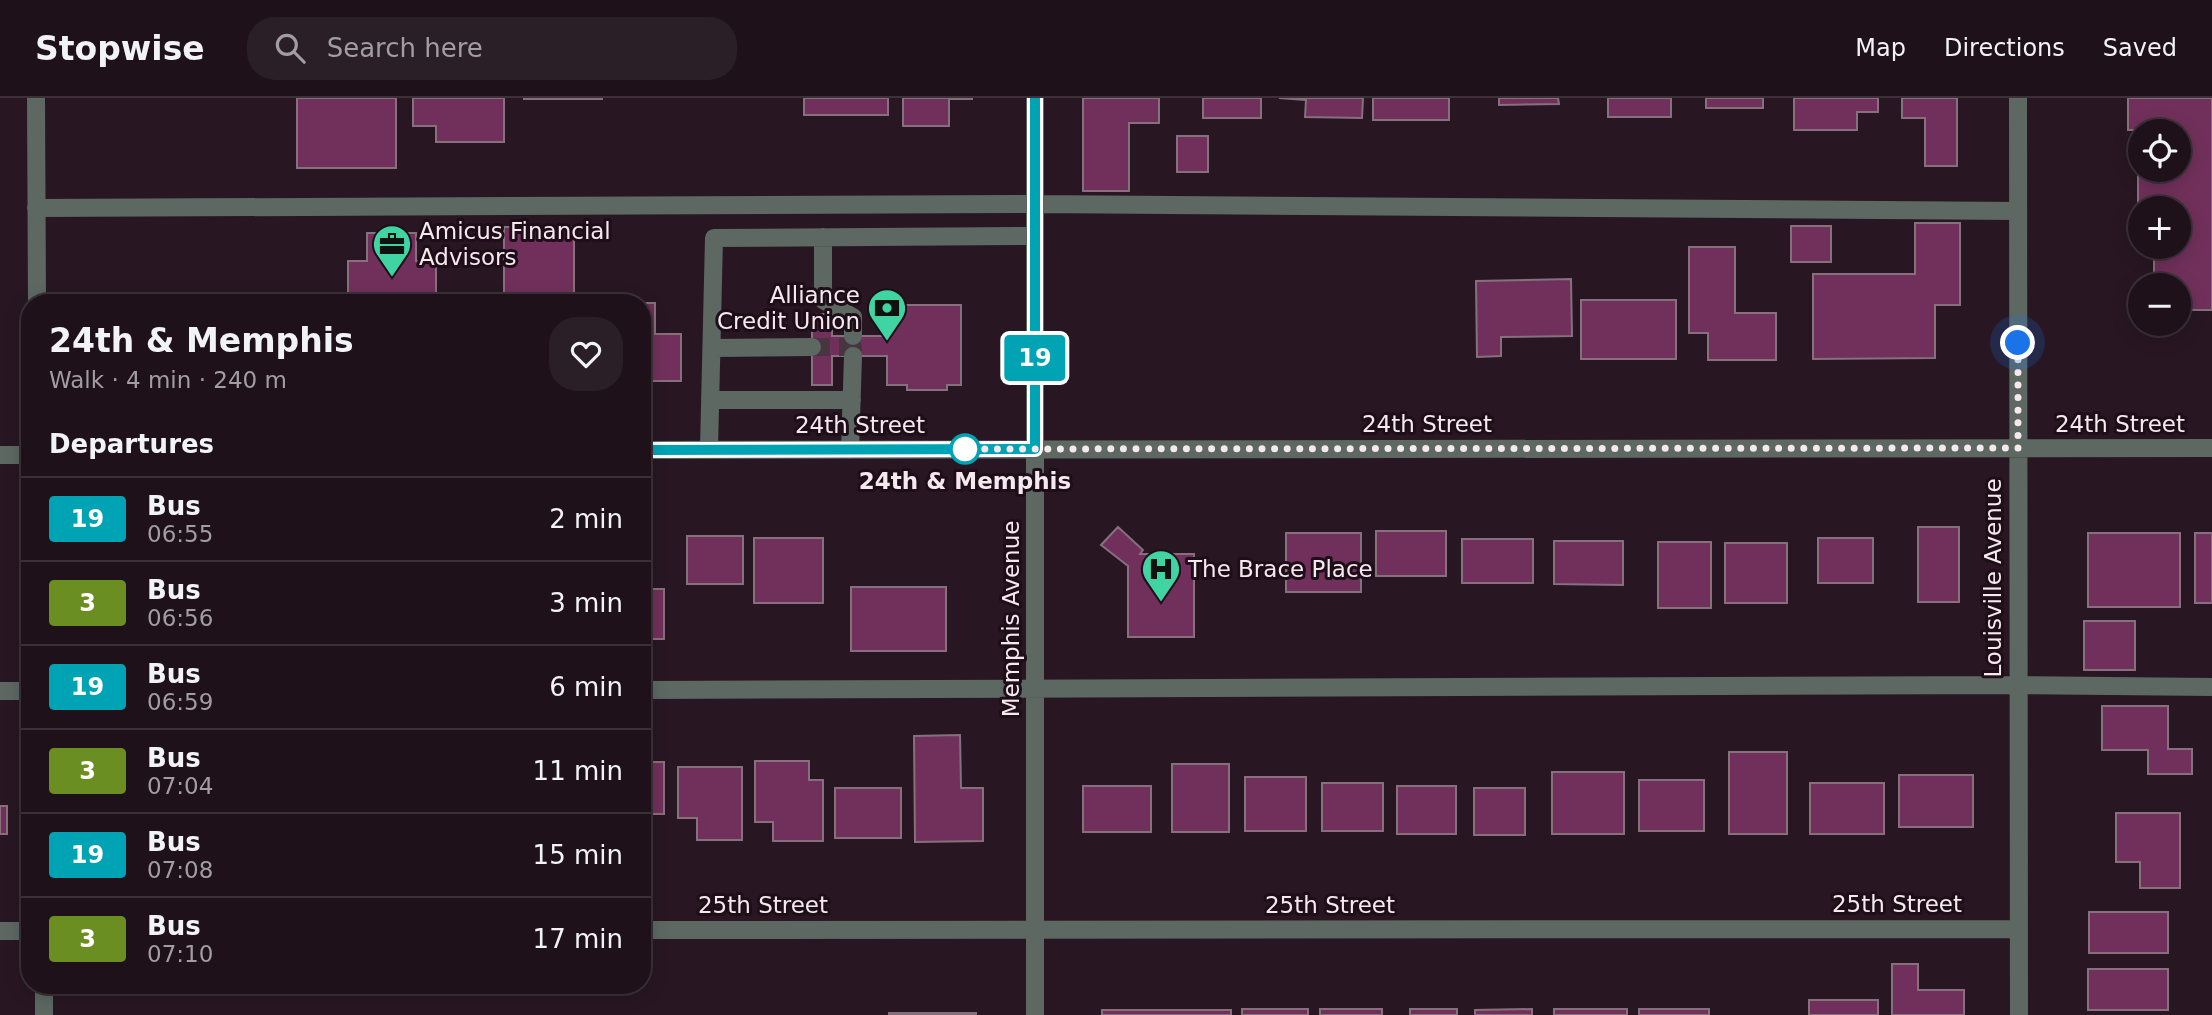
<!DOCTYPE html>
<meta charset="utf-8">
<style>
:root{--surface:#1e111a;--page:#2b1f27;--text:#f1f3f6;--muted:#a19da2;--line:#3c3139}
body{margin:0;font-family:"DejaVu Sans",sans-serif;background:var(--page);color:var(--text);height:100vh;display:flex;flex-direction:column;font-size:26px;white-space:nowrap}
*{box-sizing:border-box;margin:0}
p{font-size:23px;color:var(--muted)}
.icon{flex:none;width:38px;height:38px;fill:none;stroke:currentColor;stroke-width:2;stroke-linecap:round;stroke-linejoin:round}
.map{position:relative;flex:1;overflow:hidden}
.drawer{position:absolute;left:21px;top:196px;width:630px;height:700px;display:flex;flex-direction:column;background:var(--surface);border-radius:28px;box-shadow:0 4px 18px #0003,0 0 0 2px var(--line)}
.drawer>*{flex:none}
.badge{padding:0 14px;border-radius:5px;font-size:24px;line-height:46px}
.controls{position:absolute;left:2128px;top:21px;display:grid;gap:14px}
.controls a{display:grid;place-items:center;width:63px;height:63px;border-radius:50%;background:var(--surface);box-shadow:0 4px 18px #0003,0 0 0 2px var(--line);font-size:35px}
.you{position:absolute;width:35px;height:35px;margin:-18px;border:5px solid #fff;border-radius:50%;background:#1a73e8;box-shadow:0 0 0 10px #1a73e833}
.map>.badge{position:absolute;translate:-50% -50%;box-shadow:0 0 0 4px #fff}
h2{padding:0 28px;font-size:26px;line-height:63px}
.round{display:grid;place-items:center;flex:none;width:74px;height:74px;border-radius:28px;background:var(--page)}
.summary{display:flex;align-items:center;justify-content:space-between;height:119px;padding:0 28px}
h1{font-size:33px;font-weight:700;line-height:52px}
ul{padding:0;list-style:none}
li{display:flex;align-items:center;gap:21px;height:84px;padding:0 28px;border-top:2px solid var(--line)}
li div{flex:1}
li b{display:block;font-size:26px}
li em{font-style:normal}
li .badge{min-width:77px;font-weight:700;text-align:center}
header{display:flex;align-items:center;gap:42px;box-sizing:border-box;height:98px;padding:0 35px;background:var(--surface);border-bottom:2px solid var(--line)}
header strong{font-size:33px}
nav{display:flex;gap:38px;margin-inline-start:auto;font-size:24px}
.search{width:490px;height:63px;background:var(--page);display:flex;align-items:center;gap:18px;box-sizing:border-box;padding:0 24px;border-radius:28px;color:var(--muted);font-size:26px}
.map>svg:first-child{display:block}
.building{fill:#71305b;stroke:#86707c;stroke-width:2;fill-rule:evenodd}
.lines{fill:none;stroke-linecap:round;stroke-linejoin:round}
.minor-tunnel{stroke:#473641;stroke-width:18;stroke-dasharray:18 9;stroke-linecap:butt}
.minor{stroke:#5d6863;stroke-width:18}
.line-casing{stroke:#fff;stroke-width:16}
.line{stroke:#00a3b4;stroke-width:10}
.walk{stroke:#f5e8ef;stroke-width:7;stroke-dasharray:0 12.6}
.stop-dot{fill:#fff;stroke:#00a3b4;stroke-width:3.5}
.labels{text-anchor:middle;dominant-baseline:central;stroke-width:6;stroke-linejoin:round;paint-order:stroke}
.poi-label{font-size:23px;fill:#f5e8ef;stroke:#1e0e18;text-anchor:start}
.street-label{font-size:23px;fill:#f5e8ef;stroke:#1e0e18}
.stop-label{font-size:23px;font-weight:bold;fill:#f5e8ef;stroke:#1e0e18}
</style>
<header>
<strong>Stopwise</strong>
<div class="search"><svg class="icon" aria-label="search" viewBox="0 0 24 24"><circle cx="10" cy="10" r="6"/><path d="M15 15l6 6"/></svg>Search here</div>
<nav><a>Map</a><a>Directions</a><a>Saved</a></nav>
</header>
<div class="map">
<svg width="2212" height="917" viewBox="0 0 2212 917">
<rect width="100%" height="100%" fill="#281722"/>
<path class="building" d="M297 0H396V70H297Z
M413 0H504V44H436V28H413Z
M524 0H602V1H524Z
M804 0H888V17H804Z
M903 0H972V1H949V28H903Z
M1083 0H1159V25H1129V93H1083Z
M1203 0H1261V20H1203Z
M1279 0H1363L1362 20 1305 19 1306 2Z
M1373 0H1449V22H1373Z
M1499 0H1558L1559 6 1499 7Z
M1608 0H1671V19H1608Z
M1706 0H1763V10H1706Z
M1794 0H1878V14H1857V32H1794Z
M1902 0H1957V68H1925V20H1902Z
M2128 0H2212V212H2183L2179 187H2166L2154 174V149H2179V110H2140L2138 136V32H2128ZM2140 33H2179V72H2140Z
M1177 38H1208V74H1177Z
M1915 125H1960V207H1935V260L1813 261V176H1915Z
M1791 128H1831V164H1791Z
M504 129H574V205H504Z
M367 135H416V163H436V196H416V205H367V196H348V163H367Z
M1689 149H1735V215H1776V262H1708V235H1689Z
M1571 181 1572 238 1501 239V258L1477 259 1476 183Z
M1581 202H1676V261H1581Z
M617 205H655V236H681V283H642V205Z
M887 207H961V287H947V292H907V287H887V258H832V287H812V216H832V238H887Z
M2140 214V226H2152L2145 233 2133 221Z
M1118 429 1143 452 1140 456H1194V539H1128V468L1101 447Z
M1918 429H1959V504H1918Z
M1376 433H1446V478H1376Z
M1286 435H1361V494H1286Z
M2088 435H2180V509H2088Z
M2195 435H2212V505H2195Z
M687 438H743V486H687Z
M754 440H823V505H754Z
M1818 440H1873V485H1818Z
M1462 441H1533V485H1462Z
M1554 443H1623V487L1554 486Z
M1658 444H1711V510H1658Z
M1725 445H1787V505H1725Z
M851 489H946V553H851Z
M642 491H664V541H642Z
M2084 523H2135V572H2084Z
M2102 608H2168V651H2192V676H2148V652H2102Z
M960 637 961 690H983V743L915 744 914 638Z
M1729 654H1787V736H1729Z
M755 663H809V682H823V743H773V724H755Z
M642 664H664V716H642Z
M1172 666H1229V734H1172Z
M678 669H742V742H697V720H678Z
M1552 674H1624V736H1552Z
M1899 677H1973V729H1899Z
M1245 679H1306V733H1245Z
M1639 682H1704V733H1639Z
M1322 685H1383V733H1322Z
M1810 685H1884V736H1810Z
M1083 688H1151V734H1083Z
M1397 688H1456V736H1397Z
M835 690H901V740H835Z
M1474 690H1525V737H1474Z
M0 708H7V736H0Z
M2116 715H2180V790H2140V764H2116Z
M2089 814H2168V855H2089Z
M1892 866H1918V892H1964V917H1892Z
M2088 871H2168V912H2088Z
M1809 902H1878V917H1809Z
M1242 911H1308V917H1242Z
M1320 911H1382V917H1320Z
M1410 911H1457V917H1410Z
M1532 911V917H1475V912Z
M1554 911H1627V917H1554Z
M1639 911H1709V917H1639Z
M1102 912H1231V917H1102Z
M889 915H976V917H889Z"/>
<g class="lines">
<path class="minor-tunnel" d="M812 249H853V258"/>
<path class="minor" d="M36 0 37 205
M1035 0V917
M2018 0 2019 917
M36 110 1035 106 2018 113
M823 139V202L853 219V238
M712 250 812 249
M710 302H852
M709 351 714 140 1035 138
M642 352 2212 350
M850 352 853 258
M0 357H30
M642 592 2018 587 2212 589
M0 593H30
M642 832 2019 831
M0 833H30
M44 887V917"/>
</g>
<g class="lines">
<g class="line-casing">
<path id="line" d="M642 352 1035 351V0"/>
</g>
<use href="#line" class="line"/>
<path class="walk" d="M965 351H956L2018 350V245"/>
</g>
<defs>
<g id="office-pin" transform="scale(2.0125)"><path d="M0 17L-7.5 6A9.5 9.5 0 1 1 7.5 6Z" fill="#3fd4a2" stroke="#1e0e18"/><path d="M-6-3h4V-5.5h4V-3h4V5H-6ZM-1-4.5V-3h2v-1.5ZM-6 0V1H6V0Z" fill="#111"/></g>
<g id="bank-pin" transform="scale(2.0125)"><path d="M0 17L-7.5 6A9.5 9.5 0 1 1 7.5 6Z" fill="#3fd4a2" stroke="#1e0e18"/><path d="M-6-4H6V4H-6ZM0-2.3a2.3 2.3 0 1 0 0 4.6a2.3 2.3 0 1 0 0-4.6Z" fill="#111"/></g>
<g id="hospital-pin" transform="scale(2.0125)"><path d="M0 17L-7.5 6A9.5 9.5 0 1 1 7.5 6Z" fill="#3fd4a2" stroke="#1e0e18"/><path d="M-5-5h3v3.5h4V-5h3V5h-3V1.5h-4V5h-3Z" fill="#111"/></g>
</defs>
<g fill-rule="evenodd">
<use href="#office-pin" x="392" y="146"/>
<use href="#bank-pin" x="887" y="210"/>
<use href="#hospital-pin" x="1161" y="471"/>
</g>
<circle class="stop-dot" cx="965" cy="351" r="14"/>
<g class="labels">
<g class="poi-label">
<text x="419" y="133">Amicus Financial<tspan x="419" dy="26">Advisors</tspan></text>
<text x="860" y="197" text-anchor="end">Alliance<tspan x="860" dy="26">Credit Union</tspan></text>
<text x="1188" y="471">The Brace Place</text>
</g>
<g class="street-label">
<text x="1427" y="326">24th Street</text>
<text x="2120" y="326">24th Street</text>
<text x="860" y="327">24th Street</text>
<text transform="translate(1993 480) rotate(-90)">Louisville Avenue</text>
<text transform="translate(1011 521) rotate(-90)">Memphis Avenue</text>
<text x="1897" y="806">25th Street</text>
<text x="763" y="807">25th Street</text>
<text x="1330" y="807">25th Street</text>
</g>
<g class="stop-label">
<text x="965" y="383">24th &amp; Memphis</text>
</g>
</g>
</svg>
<div class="controls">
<a><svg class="icon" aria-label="locate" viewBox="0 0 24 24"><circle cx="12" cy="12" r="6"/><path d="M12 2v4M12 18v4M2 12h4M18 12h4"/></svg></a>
<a>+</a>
<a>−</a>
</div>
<div class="you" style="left:2018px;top:245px"></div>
<b class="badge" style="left:1035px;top:260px;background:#00a3b4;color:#fff">19</b>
<section class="drawer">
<div class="summary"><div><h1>24th &amp; Memphis</h1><p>Walk · 4 min · 240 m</p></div><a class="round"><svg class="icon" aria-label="heart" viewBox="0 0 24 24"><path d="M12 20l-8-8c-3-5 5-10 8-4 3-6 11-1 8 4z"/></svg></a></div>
<h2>Departures</h2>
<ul>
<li><span class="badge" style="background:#00a3b4;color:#fff">19</span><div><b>Bus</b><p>06:55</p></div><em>2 min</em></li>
<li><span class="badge" style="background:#6b8e23;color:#fff">3</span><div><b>Bus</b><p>06:56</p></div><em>3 min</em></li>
<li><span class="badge" style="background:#00a3b4;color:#fff">19</span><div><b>Bus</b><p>06:59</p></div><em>6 min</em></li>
<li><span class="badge" style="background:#6b8e23;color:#fff">3</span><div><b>Bus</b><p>07:04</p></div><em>11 min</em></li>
<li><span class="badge" style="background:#00a3b4;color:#fff">19</span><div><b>Bus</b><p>07:08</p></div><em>15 min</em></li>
<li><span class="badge" style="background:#6b8e23;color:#fff">3</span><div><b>Bus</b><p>07:10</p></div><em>17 min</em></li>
</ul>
</section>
</div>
